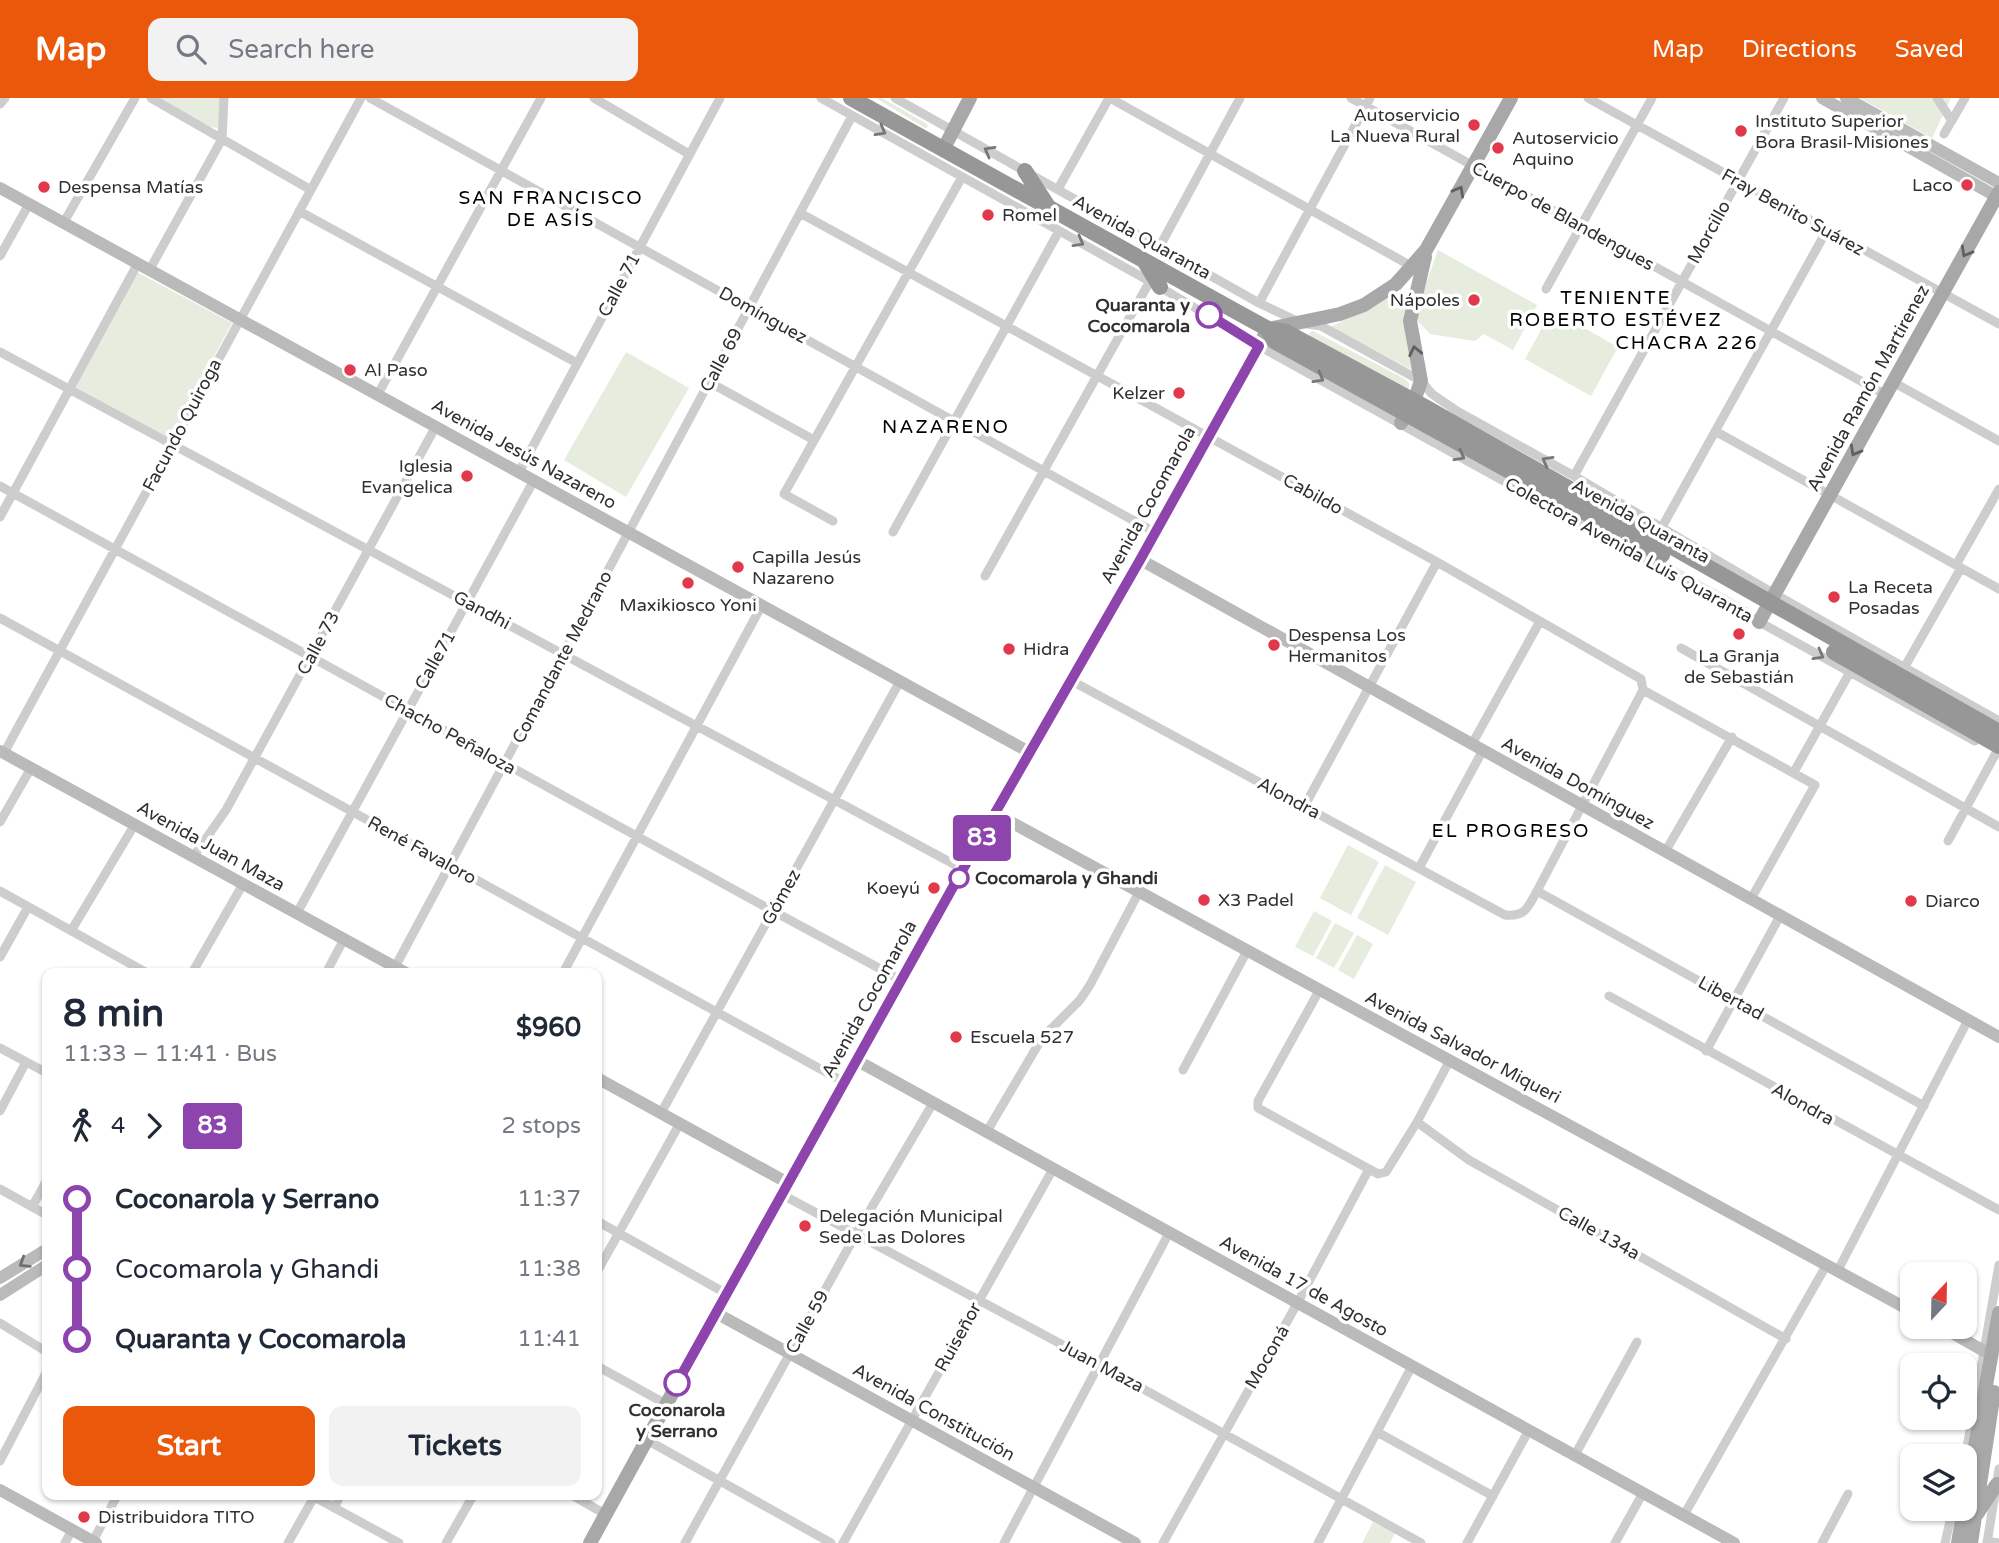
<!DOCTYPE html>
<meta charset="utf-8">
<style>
:root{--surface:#fff;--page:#f2f2f3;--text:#1f2937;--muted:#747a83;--accent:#ea580c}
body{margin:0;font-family:"Varela Round",sans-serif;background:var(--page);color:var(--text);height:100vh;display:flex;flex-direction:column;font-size:26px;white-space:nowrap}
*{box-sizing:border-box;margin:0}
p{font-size:23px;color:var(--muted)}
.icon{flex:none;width:38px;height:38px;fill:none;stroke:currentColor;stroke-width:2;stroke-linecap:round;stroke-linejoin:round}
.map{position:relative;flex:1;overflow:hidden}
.panel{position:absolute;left:42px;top:870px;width:560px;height:532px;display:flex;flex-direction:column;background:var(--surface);border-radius:14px;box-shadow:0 2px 5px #0004}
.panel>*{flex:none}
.badge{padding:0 14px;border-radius:5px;font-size:24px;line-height:46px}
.needle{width:46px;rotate:22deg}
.tools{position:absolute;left:1900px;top:1164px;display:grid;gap:14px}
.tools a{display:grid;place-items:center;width:77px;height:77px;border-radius:14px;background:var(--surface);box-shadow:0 2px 5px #0004;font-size:35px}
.map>.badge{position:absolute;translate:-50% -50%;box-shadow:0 0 0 4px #fff}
.legs{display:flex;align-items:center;gap:10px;height:77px;padding:0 21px;font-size:23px}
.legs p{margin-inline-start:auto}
.summary{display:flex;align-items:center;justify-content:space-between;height:119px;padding:0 21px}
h1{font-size:38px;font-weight:700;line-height:52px}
.cta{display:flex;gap:14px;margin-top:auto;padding:14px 21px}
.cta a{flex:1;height:80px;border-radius:14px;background:var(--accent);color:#fff;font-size:28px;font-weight:700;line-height:80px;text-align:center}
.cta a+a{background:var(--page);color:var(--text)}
ul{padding:0 21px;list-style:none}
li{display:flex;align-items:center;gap:24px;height:70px;font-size:26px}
li i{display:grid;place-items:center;width:10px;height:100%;margin:0 9px;background:currentColor}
li i::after{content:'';width:18px;height:18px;margin:-9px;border:5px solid;border-radius:50%;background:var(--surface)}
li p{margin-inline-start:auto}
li:first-child i{background:linear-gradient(#0000 50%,currentColor 0)}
li:last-child i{background:linear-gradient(currentColor 50%,#0000 0)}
header{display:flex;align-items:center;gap:42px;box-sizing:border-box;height:98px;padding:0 35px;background:var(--accent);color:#fff}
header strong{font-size:33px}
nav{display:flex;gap:38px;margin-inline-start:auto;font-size:24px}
.search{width:490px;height:63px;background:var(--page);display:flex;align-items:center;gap:18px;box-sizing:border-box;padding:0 24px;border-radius:14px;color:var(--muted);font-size:26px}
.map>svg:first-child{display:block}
.green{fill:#e6ecde}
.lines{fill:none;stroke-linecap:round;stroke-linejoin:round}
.street{stroke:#cdcdcd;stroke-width:9}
.secondary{stroke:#bababa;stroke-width:12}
.primary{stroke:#a8a8a8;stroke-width:14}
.highway{stroke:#979797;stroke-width:16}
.oneway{stroke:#777}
.oneway2{stroke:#606060}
.oneway3{stroke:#6e6e6e}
.line-1-casing{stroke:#fff;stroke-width:16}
.line-1{stroke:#8e44ad;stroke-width:10}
.poi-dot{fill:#e1384b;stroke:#fff;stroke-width:2.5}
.stop-1-dot{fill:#fff;stroke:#8e44ad;stroke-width:3.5}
.labels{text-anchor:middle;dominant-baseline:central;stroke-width:7;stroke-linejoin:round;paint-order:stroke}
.poi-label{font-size:18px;fill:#303030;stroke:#fff;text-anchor:start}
.street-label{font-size:18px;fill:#303030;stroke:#fff}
.stop-label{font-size:18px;font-weight:bold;fill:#303030;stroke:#fff;text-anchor:end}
.neighbourhood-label{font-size:19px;letter-spacing:2px;fill:#000;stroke:#fff}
</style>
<header>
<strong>Map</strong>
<div class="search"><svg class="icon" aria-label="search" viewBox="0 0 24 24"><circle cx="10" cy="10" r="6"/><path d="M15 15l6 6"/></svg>Search here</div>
<nav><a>Map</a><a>Directions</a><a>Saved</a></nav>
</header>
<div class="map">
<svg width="1999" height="1445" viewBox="0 0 1999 1445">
<rect width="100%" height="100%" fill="#fff"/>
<path class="green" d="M158 0H221L219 30 210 29Z
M876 0H882L927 26 928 29 925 30Z
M1860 0H1951L1932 40Z
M1438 152 1537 207 1513 252 1484 236 1475 243 1430 236 1414 219Z
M137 174 232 225 170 340 75 289Z
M1395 194 1404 198 1407 202 1405 235 1412 272 1330 229 1375 208Z
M1552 212 1618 249 1591 298 1525 261Z
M1313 233 1405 281 1409 285V290L1406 292 1310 241 1309 235Z
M626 254 689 290 626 399 564 362Z
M1423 328 1749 510 1747 515Z
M1348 747 1379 764 1351 817 1320 800Z
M1385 767 1416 784 1388 837 1357 820Z
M1314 813 1332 823 1313 858 1295 849Z
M1335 825 1354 835 1334 870 1316 860Z
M1357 837 1373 846 1354 881 1338 872Z
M1373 1424 1395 1435 1390 1445H1362Z"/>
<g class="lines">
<path class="street" d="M151 0 311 92
M370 0 1156 435
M594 0 689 56
M821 0 1160 189 1259 248 1975 643
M895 0 1259 205 1301 225 1321 228 1421 283 1432 296 1457 313 1574 378 1778 498 1999 623
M1110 0 1413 169
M1351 0 1886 297
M1588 0 1999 226
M1937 0 1952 23
M0 6 5 0
M1944 36 1965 0
M1058 91 1109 0
M299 113 577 265
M800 115 1437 464 1641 581 1643 592
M64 124 135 0
M1160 148 1240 0
M0 158 29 106
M150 171 222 41 224 0
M1546 191 1652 0
M1259 205 1370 0
M0 254 963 771
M709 284 814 342
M1893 284 1999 343
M378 296 541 0
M1715 333 1999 491
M519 374 720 0
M1574 378 1784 0
M0 388 773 813 901 882
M0 419 138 165
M833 423 784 396 962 79
M1662 429 1827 132
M893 434 1059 133
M1956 467 1999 391
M985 478 1150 183
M0 520 844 984
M1681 550 1999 729
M1904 570 1961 470
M1072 583 1505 817C1526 819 1528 809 1537 793L1643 592
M1643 592 1815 687 1751 801
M1472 646 1539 525
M4 655 361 0
M1794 674 1850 574
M1304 709 1437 464
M0 724 31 670
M1948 743 1996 655
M1665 754 1732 639
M193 759 226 712 436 328
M1419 770 1483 652
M0 793 147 875
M1537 793 1924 1008
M297 815 534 382
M71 833 135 726
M0 859 28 809
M395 869 852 18
M192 875 243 786
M326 875 344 841
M563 875 762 507
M1320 891 1258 1003V1010L1369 1071 1378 1076 1386 1074 1417 1024 1450 962
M1609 898 1999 1112
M0 950 47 975
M1706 953 1780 818
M1183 972 1247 853
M0 1013 26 964
M661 1015 900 583
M1417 1024 1469 1062 1786 1241
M986 1035 1042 940 1080 902 1090 887 1139 794
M0 1091 47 1117
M781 1096 1100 1267 1421 1445
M32 1109 47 1082
M597 1123 727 1196
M1838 1172 1968 922
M597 1174 680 1025
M0 1225 47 1254
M597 1268 666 1306
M1377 1334 1493 1398
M647 1342 831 1445
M1575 1357 1637 1244
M1965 1361 1999 1167
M0 1363 47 1273
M309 1396 399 1445
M570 1396 605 1416
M334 1410 341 1396
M1684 1417 1827 1166
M93 1443 118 1396
M1987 1443 1999 1445
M65 1445 72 1432
M288 1445 314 1399
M446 1445 474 1396
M685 1445 856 1136 933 1005
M843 1445 1053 1071
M1004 1445 1169 1135
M1163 1445 1298 1204 1369 1071
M1318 1445 1412 1268
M1467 1445 1529 1332
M1615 1445 1643 1395
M1822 1445 1848 1396
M1945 1445 1953 1410
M1987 1445 1999 1371"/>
<path class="secondary" d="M1822 0 1999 100
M1846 0 1999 85
M0 90 1031 655
M1141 462 1999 939
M0 653 406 875
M996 716 1913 1214
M856 962 1734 1445
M597 980 788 1085
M0 1180 47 1151
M0 1197 47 1167
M716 1215 1135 1445
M1940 1228 1984 1253
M0 1392 96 1445"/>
<path class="primary" d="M943 52 970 0
M1401 325 1414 303 1421 283 1410 223 1425 159
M1759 524 1999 94
M1965 1404 1999 1215
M1977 1416 1997 1386
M590 1445 788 1085 963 771 1141 462 1268 231 1340 216 1364 207 1396 186 1426 152 1511 0
M1958 1445 1964 1410
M1971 1445 1994 1294"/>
<path class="highway" d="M851 0 1237 214 1268 231 1286 234 1425 309 1999 634
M1025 73 1047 107
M1145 164 1160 189
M1268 231 1274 243 1662 457
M1834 554 1999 648"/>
</g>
<defs><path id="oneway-chevron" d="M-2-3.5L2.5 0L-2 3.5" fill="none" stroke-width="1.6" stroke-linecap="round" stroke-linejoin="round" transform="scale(1.75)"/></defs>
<g class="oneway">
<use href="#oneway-chevron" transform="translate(881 33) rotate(29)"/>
<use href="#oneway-chevron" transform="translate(989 53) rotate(-151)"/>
<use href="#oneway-chevron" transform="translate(1079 144) rotate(29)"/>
<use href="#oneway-chevron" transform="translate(1319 280) rotate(29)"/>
<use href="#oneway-chevron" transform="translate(1460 358) rotate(29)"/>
<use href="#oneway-chevron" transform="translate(1547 363) rotate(-151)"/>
<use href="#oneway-chevron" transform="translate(1819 557) rotate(29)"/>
</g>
<g class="oneway2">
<use href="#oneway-chevron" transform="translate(1459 93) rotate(-61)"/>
<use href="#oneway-chevron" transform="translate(1966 154) rotate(119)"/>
<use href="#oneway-chevron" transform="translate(1415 253) rotate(-102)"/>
<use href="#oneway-chevron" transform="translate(1855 353) rotate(119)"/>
</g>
<use class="oneway3" href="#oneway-chevron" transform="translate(24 1165) rotate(148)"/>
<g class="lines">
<g class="line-1-casing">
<path id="line-1" d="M677 1285 963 771 1140 462 1259 248 1209 217"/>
</g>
<use href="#line-1" class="line-1"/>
</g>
<g class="poi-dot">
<circle cx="1474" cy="27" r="7"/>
<circle cx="1741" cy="33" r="7"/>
<circle cx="1498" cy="50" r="7"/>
<circle cx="1967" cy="87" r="7"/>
<circle cx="44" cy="89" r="7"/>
<circle cx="988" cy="117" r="7"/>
<circle cx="1474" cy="202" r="7"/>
<circle cx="350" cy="272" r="7"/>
<circle cx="1179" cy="295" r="7"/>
<circle cx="467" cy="378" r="7"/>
<circle cx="738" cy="469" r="7"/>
<circle cx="688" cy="485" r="7"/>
<circle cx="1834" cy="499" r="7"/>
<circle cx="1739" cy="536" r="7"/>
<circle cx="1274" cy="547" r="7"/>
<circle cx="1009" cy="551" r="7"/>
<circle cx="934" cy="790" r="7"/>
<circle cx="1204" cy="802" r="7"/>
<circle cx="1911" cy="803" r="7"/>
<circle cx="956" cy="939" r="7"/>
<circle cx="805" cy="1128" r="7"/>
<circle cx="84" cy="1419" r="7"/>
</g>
<g class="stop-1-dot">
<circle cx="1209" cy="217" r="12"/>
<circle cx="959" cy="780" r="9"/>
<circle cx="677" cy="1285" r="12"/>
</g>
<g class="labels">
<g class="poi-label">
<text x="1460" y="17" text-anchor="end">Autoservicio<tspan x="1460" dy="21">La Nueva Rural</tspan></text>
<text x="1755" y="23">Instituto Superior<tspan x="1755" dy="21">Bora Brasil-Misiones</tspan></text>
<text x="1512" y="40">Autoservicio<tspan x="1512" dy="21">Aquino</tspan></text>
<text x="1953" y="87" text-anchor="end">Laco</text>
<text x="58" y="89">Despensa Matías</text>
<text x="1002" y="117">Romel</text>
<text x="1460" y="202" text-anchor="end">Nápoles</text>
<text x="364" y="272">Al Paso</text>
<text x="1165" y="295" text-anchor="end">Kelzer</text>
<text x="453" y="368" text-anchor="end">Iglesia<tspan x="453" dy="21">Evangelica</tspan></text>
<text x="752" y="459">Capilla Jesús<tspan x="752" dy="21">Nazareno</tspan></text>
<text x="1848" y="489">La Receta<tspan x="1848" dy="21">Posadas</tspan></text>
<text x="688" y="507" text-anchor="middle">Maxikiosco Yoni</text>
<text x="1288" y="537">Despensa Los<tspan x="1288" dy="21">Hermanitos</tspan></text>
<text x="1023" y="551">Hidra</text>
<text x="1739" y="558" text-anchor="middle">La Granja<tspan x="1739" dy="21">de Sebastián</tspan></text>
<text x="920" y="790" text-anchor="end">Koeyú</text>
<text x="1218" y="802">X3 Padel</text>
<text x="1925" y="803">Diarco</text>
<text x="970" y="939">Escuela 527</text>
<text x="819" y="1118">Delegación Municipal<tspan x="819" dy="21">Sede Las Dolores</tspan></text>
<text x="98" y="1419">Distribuidora TITO</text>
</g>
<g class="street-label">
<text transform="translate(1793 114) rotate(29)">Fray Benito Suárez</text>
<text transform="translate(1563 118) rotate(29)">Cuerpo de Blandengues</text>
<text transform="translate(1709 134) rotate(-61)">Morcillo</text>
<text transform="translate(1142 139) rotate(29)">Avenida Quaranta</text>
<text transform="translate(619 187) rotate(-62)">Calle 71</text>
<text transform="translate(763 217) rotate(29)">Domínguez</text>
<text transform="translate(721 262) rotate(-62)">Calle 69</text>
<text transform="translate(1868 290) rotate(-61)">Avenida Ramón Martirenez</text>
<text transform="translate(182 327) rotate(-62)">Facundo Quiroga</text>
<text transform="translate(524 356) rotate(29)">Avenida Jesús Nazareno</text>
<text transform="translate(1313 396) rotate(29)">Cabildo</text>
<text transform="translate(1148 407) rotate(-61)">Avenida Cocomarola</text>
<text transform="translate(1641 423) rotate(29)">Avenida Quaranta</text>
<text transform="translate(1629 452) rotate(29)">Colectora Avenida Luis Quaranta</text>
<text transform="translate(482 512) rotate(28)">Gandhi</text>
<text transform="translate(318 545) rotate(-62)">Calle 73</text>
<text transform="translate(562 559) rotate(-62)">Comandante Medrano</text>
<text transform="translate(435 562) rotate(-61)">Calle71</text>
<text transform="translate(450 636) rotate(29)">Chacho Peñaloza</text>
<text transform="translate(1578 685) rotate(29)">Avenida Domínguez</text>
<text transform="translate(1289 700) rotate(28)">Alondra</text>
<text transform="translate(211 748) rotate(29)">Avenida Juan Maza</text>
<text transform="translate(422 752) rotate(29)">René Favaloro</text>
<text transform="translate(781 799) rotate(-61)">Gómez</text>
<text transform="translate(1731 900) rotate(29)">Libertad</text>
<text transform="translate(869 901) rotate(-61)">Avenida Cocomarola</text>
<text transform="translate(1463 949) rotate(28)">Avenida Salvador Miqueri</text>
<text transform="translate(1803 1006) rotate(29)">Alondra</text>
<text transform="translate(1599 1135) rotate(29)">Calle 134a</text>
<text transform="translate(1304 1188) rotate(29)">Avenida 17 de Agosto</text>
<text transform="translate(807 1224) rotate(-61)">Calle 59</text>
<text transform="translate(958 1239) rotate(-61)">Ruiseñor</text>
<text transform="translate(1267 1259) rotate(-60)">Moconá</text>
<text transform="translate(1102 1268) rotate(28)">Juan Maza</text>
<text transform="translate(934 1314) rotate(29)">Avenida Constitución</text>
</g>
<g class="stop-label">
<text x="1190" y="207">Quaranta y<tspan x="1190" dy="21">Cocomarola</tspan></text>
<text x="975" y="780" text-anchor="start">Cocomarola y Ghandi</text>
<text x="677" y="1312" text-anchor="middle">Coconarola<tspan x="677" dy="21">y Serrano</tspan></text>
</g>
<g class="neighbourhood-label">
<text x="551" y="100">SAN FRANCISCO<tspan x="551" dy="22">DE ASÍS</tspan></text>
<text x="1616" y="200">TENIENTE<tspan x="1616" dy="22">ROBERTO ESTÉVEZ</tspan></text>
<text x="1687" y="245">CHACRA 226</text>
<text x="946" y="329">NAZARENO</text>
<text x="1511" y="733">EL PROGRESO</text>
</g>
</g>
</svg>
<div class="tools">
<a><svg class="needle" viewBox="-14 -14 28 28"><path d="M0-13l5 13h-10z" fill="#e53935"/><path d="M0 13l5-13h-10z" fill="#747a83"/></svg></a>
<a><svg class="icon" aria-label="locate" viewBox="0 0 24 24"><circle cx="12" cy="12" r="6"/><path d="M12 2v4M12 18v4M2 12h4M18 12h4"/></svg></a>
<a><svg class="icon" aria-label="layers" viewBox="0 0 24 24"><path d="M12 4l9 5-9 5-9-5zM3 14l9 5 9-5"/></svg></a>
</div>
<b class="badge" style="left:982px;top:740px;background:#8e44ad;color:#fff">83</b>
<section class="panel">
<div class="summary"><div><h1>8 min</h1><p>11:33 – 11:41 · Bus</p></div><b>$960</b></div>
<div class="legs"><svg class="icon" aria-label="walk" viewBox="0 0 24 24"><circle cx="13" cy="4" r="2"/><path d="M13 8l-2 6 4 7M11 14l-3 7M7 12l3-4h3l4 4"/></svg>4<svg class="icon" aria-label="forward" viewBox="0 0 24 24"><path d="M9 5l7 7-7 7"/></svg><b class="badge" style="background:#8e44ad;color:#fff">83</b><p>2 stops</p></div>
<ul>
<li><i style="color:#8e44ad"></i><b>Coconarola y Serrano</b><p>11:37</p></li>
<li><i style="color:#8e44ad"></i><span>Cocomarola y Ghandi</span><p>11:38</p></li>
<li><i style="color:#8e44ad"></i><b>Quaranta y Cocomarola</b><p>11:41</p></li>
</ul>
<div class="cta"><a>Start</a><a>Tickets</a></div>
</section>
</div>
